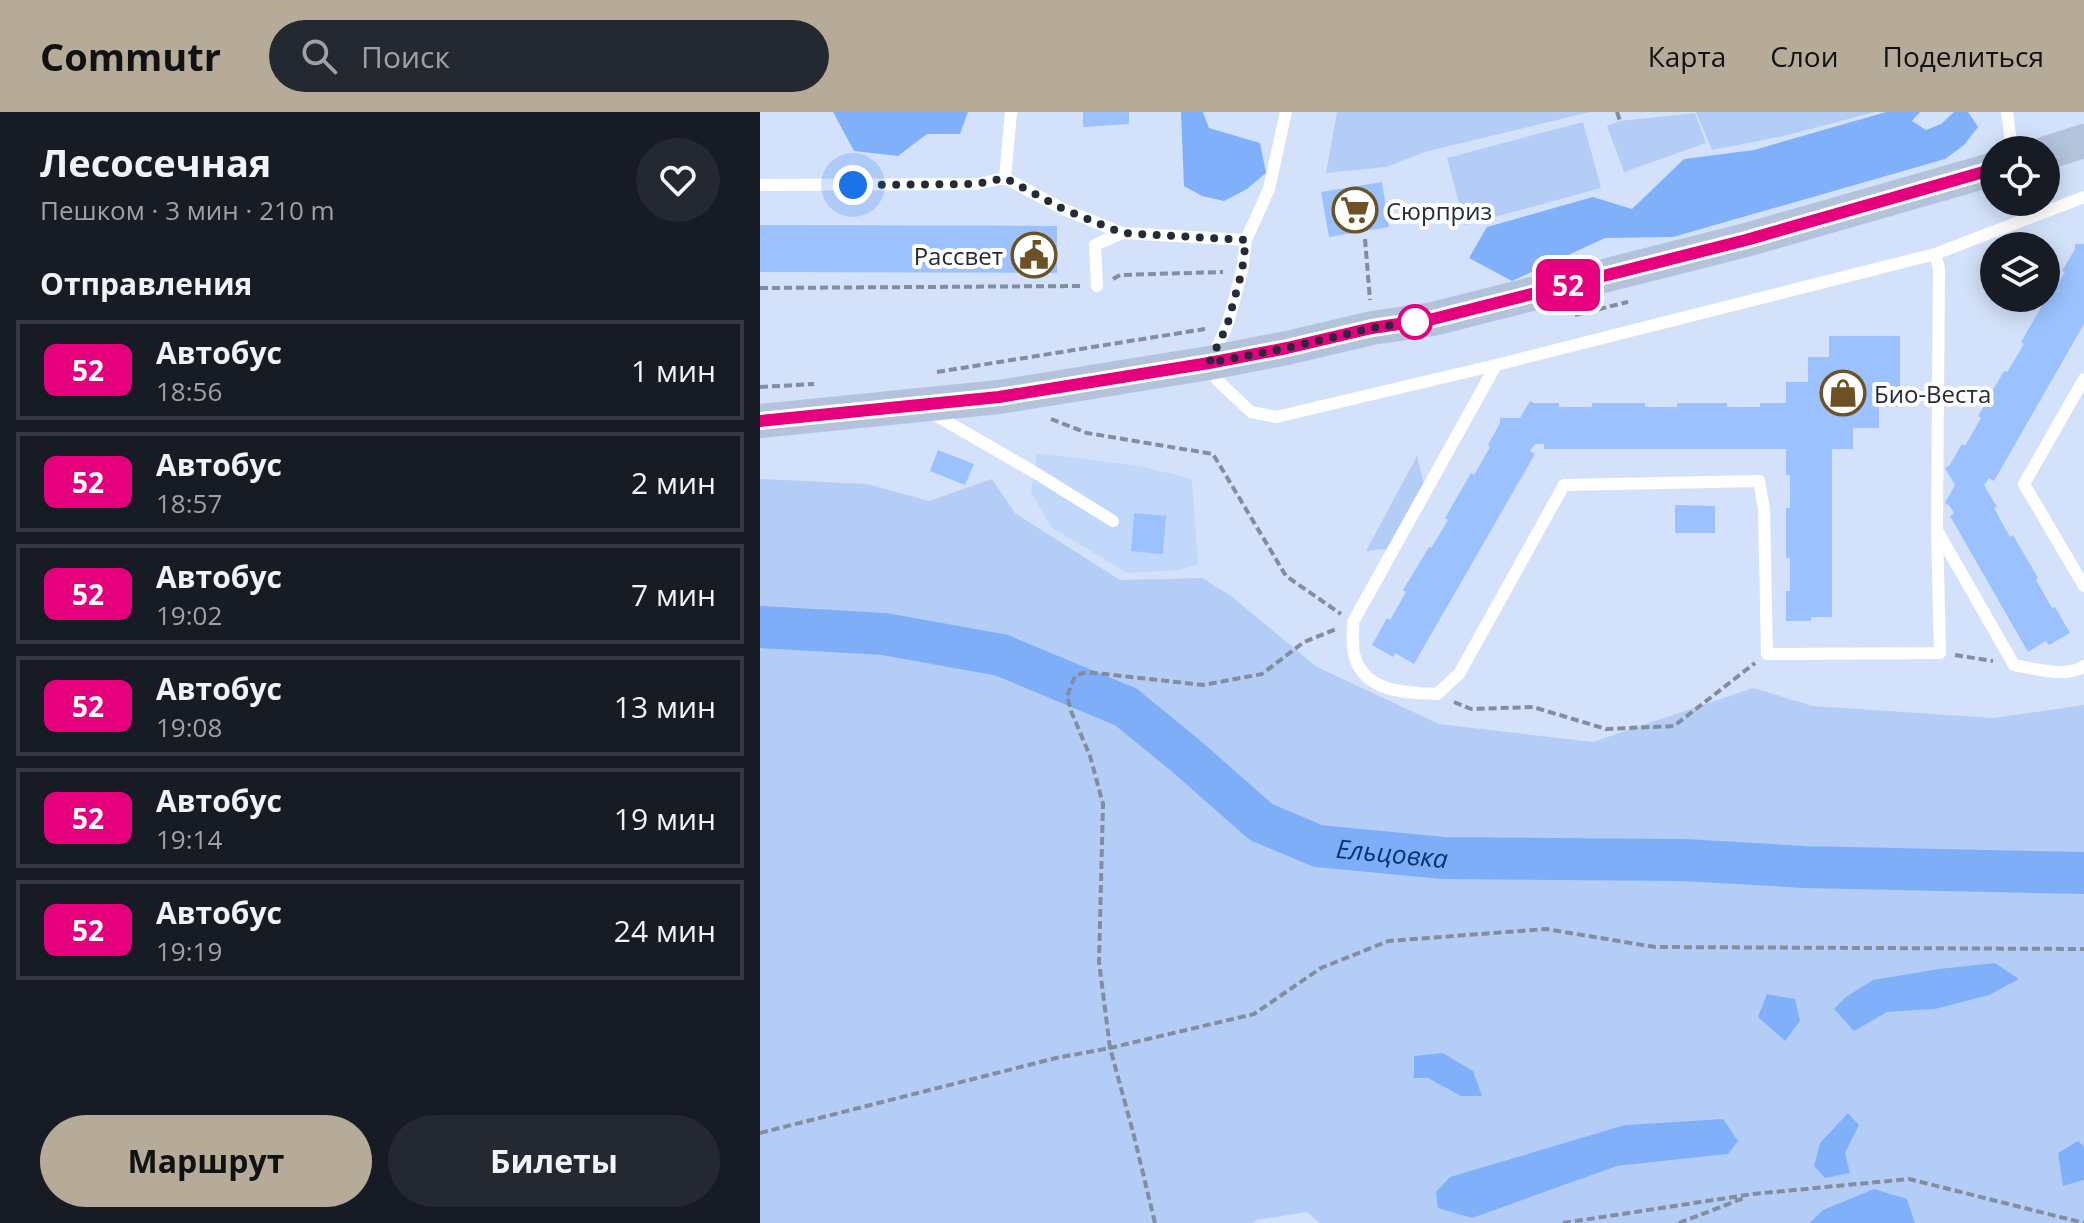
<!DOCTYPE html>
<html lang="ru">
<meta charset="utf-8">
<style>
:root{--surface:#171b24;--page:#242831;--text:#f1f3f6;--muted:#9ea1a6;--line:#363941;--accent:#b5ab98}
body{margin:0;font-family:"Open Sans",sans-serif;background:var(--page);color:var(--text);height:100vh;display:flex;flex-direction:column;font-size:30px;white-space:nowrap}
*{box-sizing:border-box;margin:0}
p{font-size:26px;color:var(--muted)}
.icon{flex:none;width:44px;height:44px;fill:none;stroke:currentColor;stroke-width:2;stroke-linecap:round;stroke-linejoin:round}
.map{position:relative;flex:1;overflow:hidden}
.side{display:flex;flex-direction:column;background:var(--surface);width:760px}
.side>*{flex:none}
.badge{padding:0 16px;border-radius:12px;font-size:28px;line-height:52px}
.buttons{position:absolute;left:1220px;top:24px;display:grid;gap:16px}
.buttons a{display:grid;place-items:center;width:80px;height:80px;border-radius:50%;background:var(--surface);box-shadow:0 4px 20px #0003;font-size:40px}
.you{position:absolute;width:40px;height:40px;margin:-20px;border:6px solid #fff;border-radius:50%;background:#1a73e8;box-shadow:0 0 0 12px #1a73e833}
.map>.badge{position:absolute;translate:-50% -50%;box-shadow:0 0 0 4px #fff}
h2{padding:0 40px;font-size:30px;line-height:72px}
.round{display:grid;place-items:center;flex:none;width:84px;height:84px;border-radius:42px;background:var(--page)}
.summary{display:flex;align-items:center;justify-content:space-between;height:136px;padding:0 40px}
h1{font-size:38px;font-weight:700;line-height:60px}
.button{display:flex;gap:16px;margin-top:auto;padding:16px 40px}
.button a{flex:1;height:92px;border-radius:48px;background:var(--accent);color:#111;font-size:32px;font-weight:700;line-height:92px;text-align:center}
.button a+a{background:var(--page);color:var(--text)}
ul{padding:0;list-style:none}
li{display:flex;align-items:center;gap:24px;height:100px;margin:0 16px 12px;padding:0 24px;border:4px solid var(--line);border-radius:0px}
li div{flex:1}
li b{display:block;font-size:30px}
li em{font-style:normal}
li .badge{min-width:88px;font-weight:700;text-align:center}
header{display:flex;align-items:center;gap:48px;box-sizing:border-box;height:112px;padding:0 40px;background:var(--accent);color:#111}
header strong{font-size:38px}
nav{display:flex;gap:44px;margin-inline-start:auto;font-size:28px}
.search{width:560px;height:72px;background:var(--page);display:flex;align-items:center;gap:20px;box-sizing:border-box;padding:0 28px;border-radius:44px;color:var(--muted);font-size:30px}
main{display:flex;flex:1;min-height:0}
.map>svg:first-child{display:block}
.built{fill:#c1d8fb}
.green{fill:#b3cdf7;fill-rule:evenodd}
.forest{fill:#81b0fb}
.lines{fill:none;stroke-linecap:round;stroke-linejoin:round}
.river{stroke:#7faef9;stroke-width:42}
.building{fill:#9bc2ff}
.path{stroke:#828d9f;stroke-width:4;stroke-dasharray:8 4;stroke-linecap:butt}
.lane{stroke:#fff;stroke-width:12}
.secondary{stroke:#b4c3dc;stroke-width:34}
.line-casing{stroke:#fff;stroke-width:18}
.line{stroke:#e6007e;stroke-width:12}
.walk{stroke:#252c37;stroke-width:8;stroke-dasharray:0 14.4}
.stop-dot{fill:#fff;stroke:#e6007e;stroke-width:4}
.labels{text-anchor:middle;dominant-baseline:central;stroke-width:8;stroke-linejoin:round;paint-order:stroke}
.poi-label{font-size:24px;fill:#252c37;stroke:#fff;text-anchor:start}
.water-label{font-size:26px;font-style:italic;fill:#073272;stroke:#fff}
</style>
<header>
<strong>Commutr</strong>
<div class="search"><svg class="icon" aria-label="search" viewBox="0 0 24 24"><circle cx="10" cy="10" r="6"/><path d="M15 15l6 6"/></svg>Поиск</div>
<nav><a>Карта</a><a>Слои</a><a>Поделиться</a></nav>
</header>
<main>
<section class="side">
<div class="summary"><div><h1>Лесосечная</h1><p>Пешком · 3 мин · 210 m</p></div><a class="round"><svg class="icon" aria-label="heart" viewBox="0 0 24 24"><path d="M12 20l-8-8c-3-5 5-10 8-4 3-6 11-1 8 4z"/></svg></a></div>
<h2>Отправления</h2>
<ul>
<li><span class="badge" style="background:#e6007e;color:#fff">52</span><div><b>Автобус</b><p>18:56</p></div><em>1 мин</em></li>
<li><span class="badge" style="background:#e6007e;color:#fff">52</span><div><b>Автобус</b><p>18:57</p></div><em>2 мин</em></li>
<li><span class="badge" style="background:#e6007e;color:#fff">52</span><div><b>Автобус</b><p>19:02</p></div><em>7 мин</em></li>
<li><span class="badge" style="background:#e6007e;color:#fff">52</span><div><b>Автобус</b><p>19:08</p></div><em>13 мин</em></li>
<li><span class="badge" style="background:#e6007e;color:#fff">52</span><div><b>Автобус</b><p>19:14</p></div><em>19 мин</em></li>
<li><span class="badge" style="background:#e6007e;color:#fff">52</span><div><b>Автобус</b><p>19:19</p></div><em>24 мин</em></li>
</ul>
<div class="button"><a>Маршрут</a><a>Билеты</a></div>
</section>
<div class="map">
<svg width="1324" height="1111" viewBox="0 0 1324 1111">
<rect width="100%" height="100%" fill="#d3e2fa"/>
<path class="built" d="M277 341 380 354 432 367 438 453 417 458 367 461 291 415 271 380Z"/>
<path class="green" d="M577 0H830L665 40 626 55 566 61Z
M936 0H1115L1024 24 952 38Z
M935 1 946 31 864 60 847 14 860 9Z
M823 10 841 76 705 113 687 46Z
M657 344 665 377 634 436 606 439Z
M0 367 107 372 169 389 232 367 255 401 360 468 442 466 471 484 557 555 679 612 833 630 993 576 1053 594 1233 606 1324 593V1034L1318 1029 1303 1074 1324 1068V1111H1155L1147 1087 1063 1098 1049 1111H560L547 1100 497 1108 493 1111H0ZM1099 1013 1085 1041 1089 1061 1060 1031ZM978 1029 967 1042 857 1054Z"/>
<path class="forest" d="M73 0H208L200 22H167L138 44 94 39Z
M421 0H443L449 16 500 31 506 61 487 77 464 89 442 84 424 74Z
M1126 0H1160L1152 9 1166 18 1181 12 1194 0H1208L1218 15 1204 33 1185 47 913 125 845 126 752 169 709 146 727 115 833 85 872 97 924 47 994 38Z
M1235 851 1259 867 1229 883 1175 897 1127 900 1094 919 1074 897 1086 885 1113 868 1179 857Z
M1007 882 1035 887 1040 909 1025 929 998 905Z
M683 941 713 959 722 984H701L668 966H654V944Z
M1088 1001 1099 1013 1085 1041 1090 1061 1065 1066 1054 1054 1060 1031Z
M963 1007 978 1029 968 1042 857 1054 712 1106 678 1096 676 1080 690 1065 865 1013Z
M1318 1029 1324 1034V1068L1303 1074 1298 1041Z
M1114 1077 1147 1087 1155 1111H1049L1063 1098Z"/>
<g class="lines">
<path class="river" id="s1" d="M0 515 124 522 241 543 366 595 426 644 501 710 558 734 683 746 925 748 1044 755 1324 761"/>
</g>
<path class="building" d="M323 0H369V12L323 15Z
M622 70 629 115 569 125 561 80Z
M0 113 297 114V161L0 160Z
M1315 132H1324V212L1234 369 1229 366 1224 373 1237 395 1234 396 1250 425 1253 423 1278 466 1276 468 1292 496 1295 495 1310 521 1289 533 1286 529 1268 540 1190 404 1194 401 1189 393 1185 391 1195 373 1185 356 1189 354 1202 332 1205 334 1221 306 1218 304 1244 259 1247 260 1264 232 1261 230 1286 187 1289 189 1305 160 1302 159 1315 137Z
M1069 224H1140V295H1119V316H1093V337H1072V505H1051V509H1026V479H1030V446H1026V396H1030V363H1026V337H784V332H775L770 339 775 342 654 552 635 541 633 545 612 533 627 506 630 508 646 480 643 478 669 435 671 436 688 408 685 406 711 361 714 363 730 335 728 333 740 311V306H760L770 289 774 291H799V295H832V291H885V295H917V291H967V295H1000V291H1026V270H1048V245H1069Z
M178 338 214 352 205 373 170 359Z
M915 393 955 394V421H915Z
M374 401 406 404 403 442 371 439Z"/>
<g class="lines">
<path class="path" d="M857 0 860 9
M605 127 610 188
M353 167 360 163 463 160
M0 176 322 174
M815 203 868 190
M177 260 445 217
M0 275 54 272
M291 307 327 321 453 342 526 464 581 502
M1195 543 1233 549
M694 590 711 597 773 595 846 617 914 614 995 551
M0 1021 296 946 350 936 339 850 343 692 330 644 311 599 307 584 315 564 326 560 443 573 502 562 544 530 576 517
M395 1111 373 1020 350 936 494 902 561 856 628 829 786 817 895 835 1324 837
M803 1111 993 1082 1149 1067 1324 1111
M919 1111 984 1086"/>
<path class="lane" d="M1247 0 1252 38
M245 66 303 97 362 121 486 128 482 159 467 214 449 251 458 269 491 300 516 305 736 253 1175 142 1324 85
M0 73 217 72 245 66 251 0
M486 128 509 77 526 0
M337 174 335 133 362 121
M736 253 593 510C593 520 592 532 594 542 603 580 645 581 677 582L699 562 804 373 999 369 1004 397 1007 542 1180 541 1177 417 1179 156 1175 142
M1324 267 1264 372 1324 474
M170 300 274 360 353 409
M1178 420 1254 553C1273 557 1309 566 1324 554"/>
<path class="secondary" d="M1286 41 1324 29
M0 309 239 285 449 251 527 236 612 216 673 207 986 128 1234 57"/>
</g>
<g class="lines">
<g class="line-casing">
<path id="line" d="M0 309 239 285 449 251 527 236 612 216 673 207 986 128 1234 57"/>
</g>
<use href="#line" class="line"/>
<path class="walk" d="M93 73 217 72 245 66 303 97 362 121 486 128 482 159 467 214 449 251 527 236 612 216 655 210"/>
</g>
<defs>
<g id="supermarket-ring" transform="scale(2.3)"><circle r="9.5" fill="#fff" stroke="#6c5224" stroke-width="1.5"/><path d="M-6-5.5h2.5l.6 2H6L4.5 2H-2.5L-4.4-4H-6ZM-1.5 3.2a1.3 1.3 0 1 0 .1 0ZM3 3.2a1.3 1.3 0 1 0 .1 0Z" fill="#6c5224"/></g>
<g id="civic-ring" transform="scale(2.3)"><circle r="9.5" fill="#fff" stroke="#6c5224" stroke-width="1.5"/><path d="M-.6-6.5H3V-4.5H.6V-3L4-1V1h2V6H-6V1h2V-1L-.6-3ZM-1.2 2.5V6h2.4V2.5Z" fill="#6c5224"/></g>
<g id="shop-ring" transform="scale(2.3)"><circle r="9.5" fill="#fff" stroke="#6c5224" stroke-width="1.5"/><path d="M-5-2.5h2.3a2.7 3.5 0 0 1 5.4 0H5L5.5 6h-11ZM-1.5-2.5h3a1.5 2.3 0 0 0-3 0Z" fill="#6c5224"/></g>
</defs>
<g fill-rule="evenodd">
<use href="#supermarket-ring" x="595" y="98"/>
<use href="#civic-ring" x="274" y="143"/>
<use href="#shop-ring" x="1083" y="281"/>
</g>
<circle class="stop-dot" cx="655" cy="210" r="16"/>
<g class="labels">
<g class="poi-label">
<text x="626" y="98">Сюрприз</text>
<text x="243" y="143" text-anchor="end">Рассвет</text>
<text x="1114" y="281">Био-Веста</text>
</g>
<g class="water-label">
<text stroke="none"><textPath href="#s1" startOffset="692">Ельцовка</textPath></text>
</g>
</g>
</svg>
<div class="buttons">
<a><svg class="icon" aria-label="locate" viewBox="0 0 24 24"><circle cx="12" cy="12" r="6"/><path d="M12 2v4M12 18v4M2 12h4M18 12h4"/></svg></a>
<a><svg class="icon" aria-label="layers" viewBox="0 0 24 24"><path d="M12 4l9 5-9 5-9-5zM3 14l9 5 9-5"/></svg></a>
</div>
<div class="you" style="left:93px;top:73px"></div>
<b class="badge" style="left:808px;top:173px;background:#e6007e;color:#fff">52</b>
</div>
</main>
